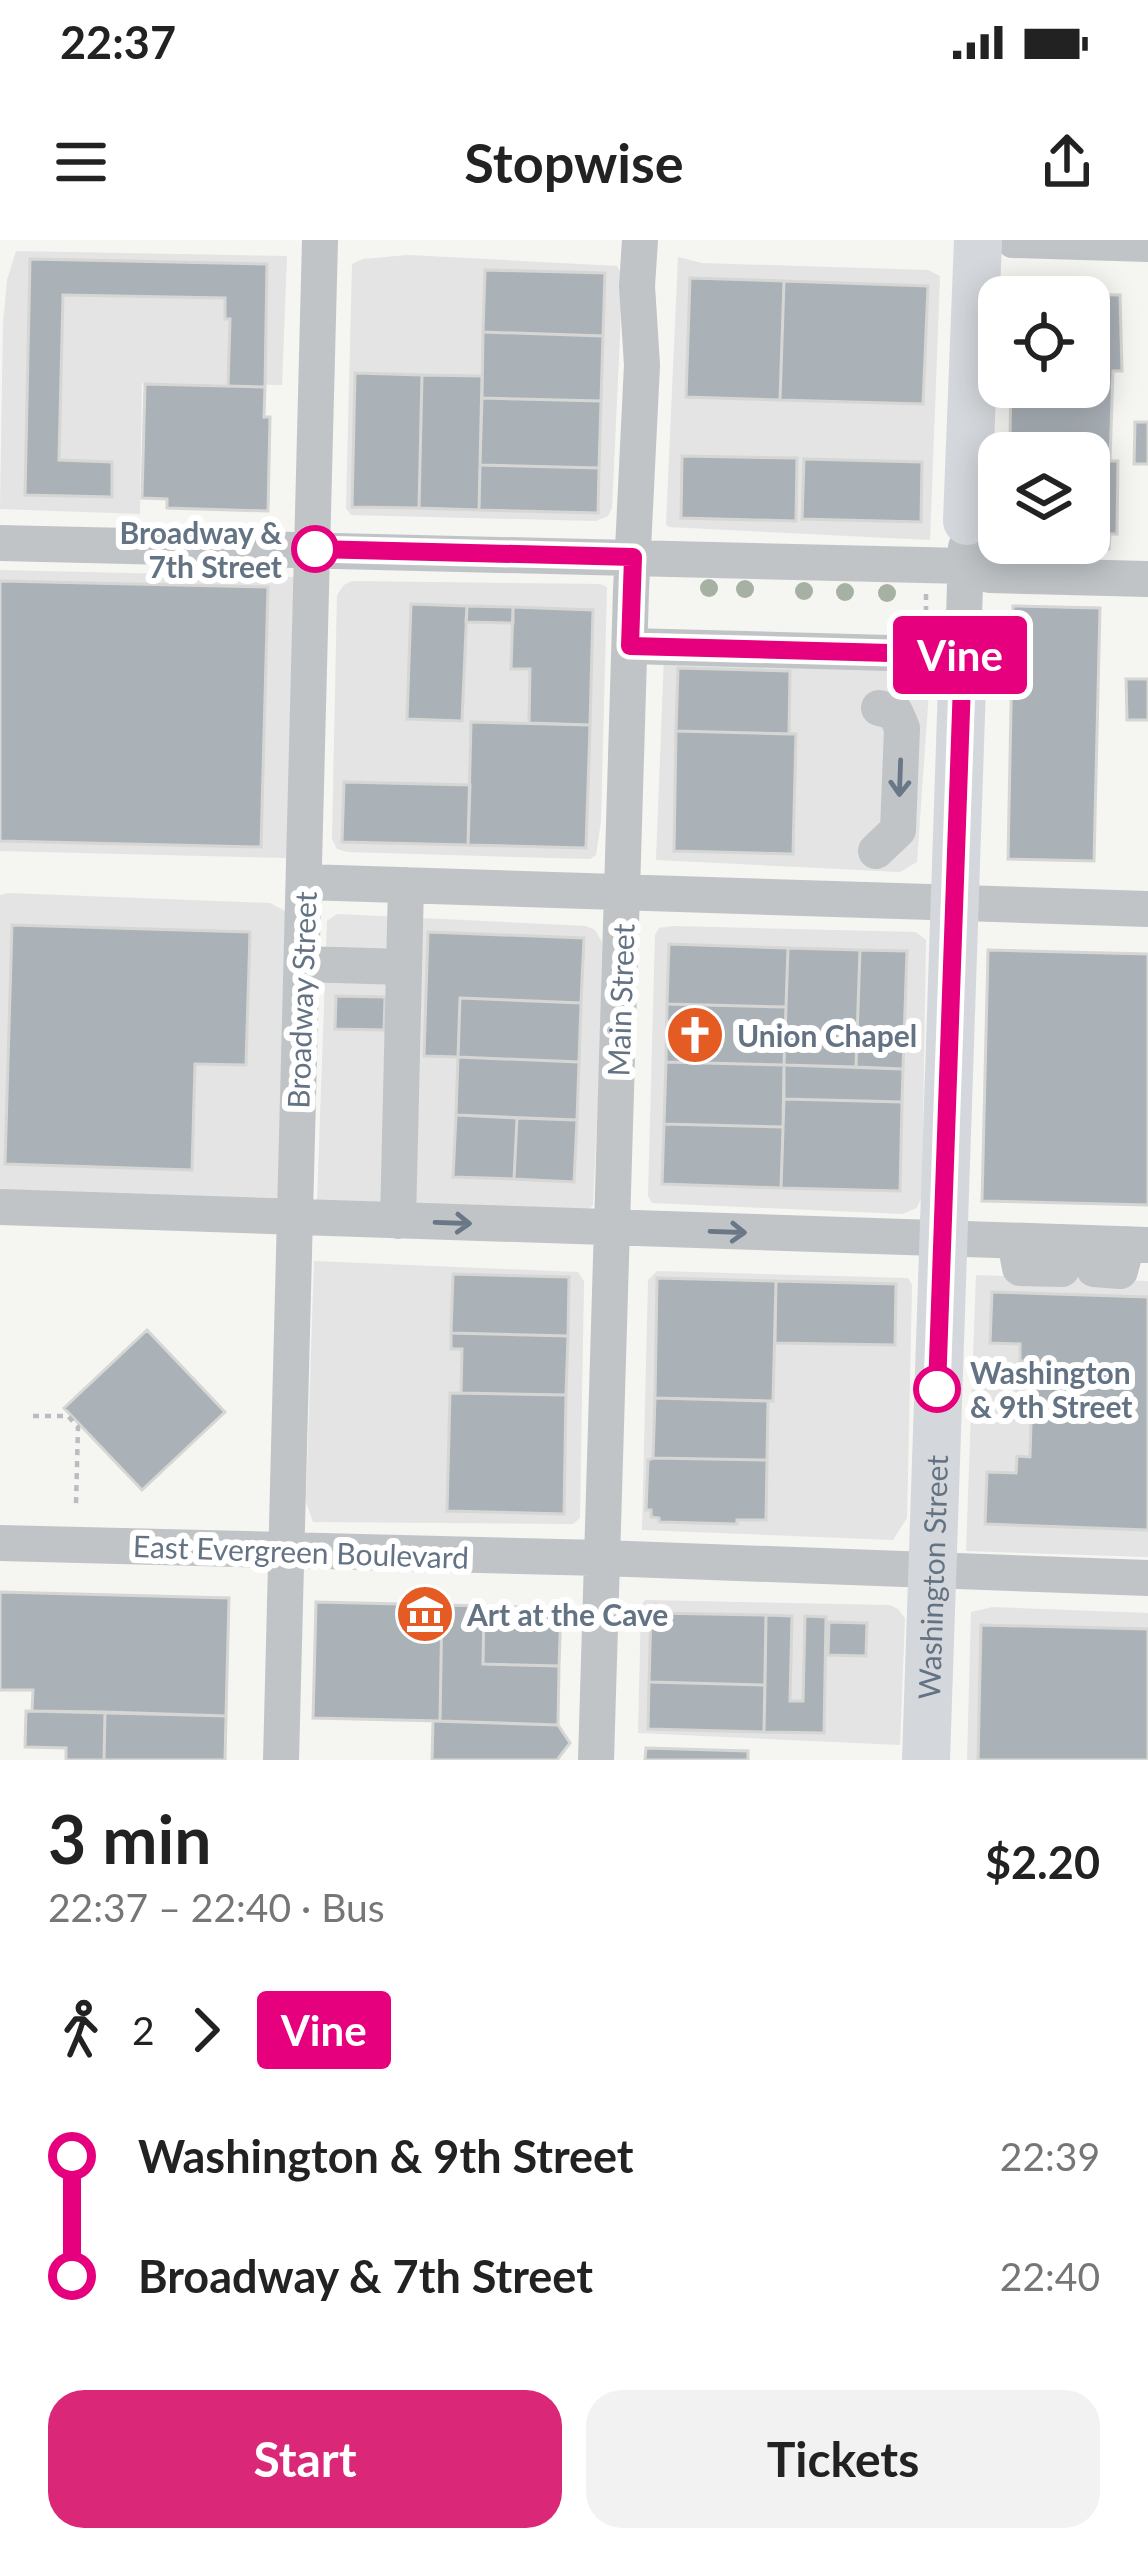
<!DOCTYPE html>
<meta charset="utf-8">
<style>
:root{--surface:#fff;--page:#f2f2f2;--text:#222;--muted:#767676;--accent:#db2777}
body{margin:0;font-family:Lato,sans-serif;background:var(--page);color:var(--text);height:100vh;display:flex;flex-direction:column;font-size:45px;white-space:nowrap}
*{box-sizing:border-box;margin:0}
p{font-size:39px;color:var(--muted)}
.icon{flex:none;width:66px;height:66px;fill:none;stroke:currentColor;stroke-width:2;stroke-linecap:round;stroke-linejoin:round}
.map{position:relative;height:1520px;overflow:hidden}
.drawer{display:flex;flex-direction:column;background:var(--surface);flex:1}
.drawer>*{flex:none}
.badge{padding:0 24px;border-radius:9px;font-size:42px;line-height:78px}
.controls{position:absolute;left:978px;top:36px;display:grid;gap:24px}
.controls a{display:grid;place-items:center;width:132px;height:132px;border-radius:24px;background:var(--surface);box-shadow:0 6px 30px #0003;font-size:60px}
.map>.badge{position:absolute;translate:-50% -50%;box-shadow:0 0 0 6px #fff}
.legs{display:flex;align-items:center;gap:18px;height:132px;padding:0 48px;font-size:39px}
.legs p{margin-inline-start:auto}
.head{display:flex;align-items:center;justify-content:space-between;height:204px;padding:0 48px}
h1{font-size:66px;font-weight:700;line-height:90px}
.action{display:flex;gap:24px;margin-top:auto;padding:24px 48px}
.action a{flex:1;height:138px;border-radius:36px;background:var(--accent);color:#fff;font-size:48px;font-weight:700;line-height:138px;text-align:center}
.action a+a{background:var(--page);color:var(--text)}
ul{padding:0 48px;list-style:none}
li{display:flex;align-items:center;gap:42px;height:120px;font-size:45px}
li i{display:grid;place-items:center;width:18px;height:100%;margin:0 15px;background:currentColor}
li i::after{content:'';width:30px;height:30px;margin:-15px;border:9px solid;border-radius:50%;background:var(--surface)}
li p{margin-inline-start:auto}
li:first-child i{background:linear-gradient(#0000 50%,currentColor 0)}
li:last-child i{background:linear-gradient(currentColor 50%,#0000 0)}
.status{display:flex;justify-content:space-between;align-items:center;height:84px;padding:0 60px;background:var(--surface);direction:ltr}
.status svg{height:33px;fill:currentColor}
header{display:flex;justify-content:space-between;align-items:center;height:156px;padding:0 48px;background:var(--surface);font-size:54px;font-weight:700}
.map>svg:first-child{display:block}
.built{fill:#e3e4e3}
.building{fill:#aab1b7;stroke:#d6d7d4;stroke-width:3}
.lines{fill:none;stroke-linecap:round;stroke-linejoin:round}
.path{stroke:#babcbf;stroke-width:4.5;stroke-dasharray:6 6;stroke-linecap:butt}
.minor{stroke:#c0c4c7;stroke-width:36}
.major{stroke:#d4d8dc;stroke-width:48}
.tree{fill:#a6b1a3}
.oneway{stroke:#697786}
.line-1-casing{stroke:#fff;stroke-width:27}
.line-1{stroke:#e6007e;stroke-width:18}
.stop-1-dot{fill:#fff;stroke:#e6007e;stroke-width:6}
.labels{text-anchor:middle;dominant-baseline:central;stroke-width:12;stroke-linejoin:round;paint-order:stroke}
.stop-label{font-size:30px;font-weight:bold;fill:#647383;stroke:#fff;text-anchor:end}
.street-label{font-size:30px;fill:#647383;stroke:#fff}
.poi-label{font-size:30px;font-weight:bold;fill:#647383;stroke:#fff;text-anchor:start}
</style>
<div class="status"><b>22:37</b><svg viewBox="0 0 49 12"><path d="M0 12V9h3v3zM5 12V6h3v6zM10 12V3h3v9zM15 12V0h3v12zM26 1h20v11H26zM47 4h2v5h-2z"/></svg></div>
<header><svg class="icon" aria-label="menu" viewBox="0 0 24 24"><path d="M4 6h16M4 12h16M4 18h16"/></svg>Stopwise<svg class="icon" aria-label="share" viewBox="0 0 24 24"><path d="M12 15V3M7 8l5-5 5 5M5 13v7h14v-7"/></svg></header>
<div class="map">
<svg width="1148" height="1520" viewBox="0 0 1148 1520">
<rect width="100%" height="100%" fill="#f5f5f2"/>
<path class="built" d="M16 11 287 16 282 145 142 143 140 274 0 269 3 83 7 40Z
M408 15 617 26 622 35 620 96 612 268 608 276 596 281 351 275 346 268 352 24 363 19Z
M678 17 702 23 928 30 940 36 930 300 669 287 666 284Z
M0 330 296 337 289 618 0 611Z
M352 341 600 344 607 347 601 581 596 615 590 619 348 612 337 609 332 599 337 355 344 345Z
M664 416 899 427 916 434 929 451 917 622 900 632 656 620Z
M8 653 270 663 285 671 288 683 281 961 0 953V655Z
M337 674 586 686 595 690 602 702 600 822 593 965 585 974 317 962 327 681Z
M673 686 916 692 926 700 922 955 917 968 902 974 652 963 648 956 655 695 659 688Z
M314 1021 578 1032 584 1041 582 1156 580 1278 573 1284 313 1282 306 1262Z
M657 1031 908 1038 912 1045 907 1278 893 1300 642 1290 648 1040Z
M976 1035 1148 1041V1317L966 1311Z
M645 1360 890 1365 898 1369 905 1378 900 1505 638 1493 641 1366Z
M993 1367 1148 1373V1520H967L971 1372Z"/>
<path class="building" d="M30 19 267 24 265 147 228 146 230 79H225V58L63 55 59 220 112 222V257L25 255Z
M485 30 605 33 603 96 483 92Z
M690 38 784 41 780 160 686 157Z
M784 41 928 46 923 164 780 160Z
M1022 53 1120 55 1122 131H1113L1110 221H1118L1117 294H1110L1109 309H1095L1094 314 1026 313V308L1011 307V303H1089V213H1013V195H1010L1011 147H1089V57H1022Z
M483 92 603 96 601 161 482 158Z
M355 133 422 135 419 268 352 267Z
M422 135 482 136 479 270 419 268Z
M145 144 265 147 264 177H270L268 271 167 268V259L142 258Z
M482 158 601 161 599 228 480 225Z
M1135 182H1148V224H1134Z
M682 216 797 218 796 281 681 278Z
M804 219 922 222 921 282 802 279Z
M480 225 599 228 598 273 479 270Z
M0 341 268 347 261 607 0 601Z
M411 364 467 366 462 481 407 479Z
M467 366 513 367V383L466 382Z
M1013 366 1100 368 1094 621 1008 619Z
M513 367 593 370 590 485 529 483 530 429H511Z
M678 428 790 431 789 494 676 491Z
M1126 439H1148V480H1127Z
M471 482 590 485 586 608 468 605Z
M676 491 796 494 793 614 674 611Z
M344 542 470 545 468 605 342 602Z
M12 685 250 692 246 825 195 824 192 930 5 924Z
M428 692 584 698 581 763 460 758 458 817 424 816Z
M669 704 788 708 786 767 667 764Z
M788 708 860 710 856 827 784 825Z
M860 710 907 711 903 829 856 827Z
M988 710 1148 714V965L982 961Z
M336 756 385 757 384 790 335 789Z
M460 758 581 763 579 822 458 817Z
M667 764 786 767 784 825 666 822Z
M458 817 579 822 577 880 456 875Z
M666 822 784 825 783 887 664 884Z
M784 825 903 829 902 862 784 859Z
M784 859 902 862 900 951 781 948Z
M456 875 517 878 514 939 453 937Z
M517 878 577 880 574 942 514 939Z
M664 884 783 887 781 948 662 944Z
M453 1034 569 1037 568 1096 451 1093Z
M657 1038 776 1041 773 1161 655 1158Z
M776 1041 896 1044 895 1105 775 1103Z
M992 1052 1148 1057V1290L985 1284 987 1232 1016 1233 1017 1216 1030 1217 1033 1121H1020V1104L990 1103Z
M147 1090 225 1172 142 1250 64 1168Z
M451 1093 568 1096 566 1155 461 1153 462 1109H451Z
M450 1153 566 1155 564 1274 447 1271Z
M655 1158 768 1161 767 1220 653 1218Z
M653 1218 767 1220 766 1280H737V1284L659 1282V1278L651 1277V1270H646L648 1220Z
M0 1352 229 1358 226 1476 32 1471 33 1450H0Z
M316 1362 442 1365 440 1481 313 1478Z
M442 1365 484 1366 483 1424 559 1426 558 1485 440 1481Z
M484 1366 561 1368 559 1426 483 1424Z
M651 1373 766 1375 765 1445 649 1442Z
M766 1375 792 1376 790 1461H803L805 1376 826 1377 824 1493 764 1492Z
M829 1382 867 1383 866 1416 828 1415Z
M981 1385 1148 1389V1520H978Z
M649 1442 765 1445 764 1492 648 1489Z
M26 1471 105 1472 104 1520H66V1508L25 1507Z
M105 1472 226 1476 225 1520H104Z
M433 1481 558 1485 570 1503 557 1520H432Z
M646 1508 748 1511V1520H645Z"/>
<g class="lines">
<path class="path" d="M926 384V354
M33 1176H68L78 1187 76 1264"/>
<path class="minor" d="M1013 0 1148 4
M0 303 965 326 990 335 1148 339
M630 406 963 415 966 307
M876 611 898 590 902 488 895 472 879 468
M305 642 1148 669
M302 724 404 727
M0 967 1148 1005
M398 981 406 645
M1015 1001 1020 1028 1062 1029
M1094 1029 1120 1031 1127 1004
M0 1303 602 1318 1148 1338
M281 1520 320 0
M596 1520 631 350 642 125 637 46 640 0"/>
<g class="major">
<path d="M967 281 978 0"/>
<path id="s1" d="M926 1520 963 415"/>
</g>
</g>
<g class="tree">
<circle cx="709" cy="348" r="9"/>
<circle cx="745" cy="349" r="9"/>
<circle cx="804" cy="351" r="9"/>
<circle cx="845" cy="352" r="9"/>
<circle cx="887" cy="353" r="9"/>
</g>
<defs><path id="oneway-shaft" d="M-6 0H5M1.5-3L5.5 0L1.5 3" fill="none" stroke-width="1.6" stroke-linecap="round" stroke-linejoin="round" transform="scale(3)"/></defs>
<g class="oneway">
<use href="#oneway-shaft" transform="translate(900 538) rotate(92)"/>
<use href="#oneway-shaft" transform="translate(453 983) rotate(2)"/>
<use href="#oneway-shaft" transform="translate(728 992) rotate(2)"/>
</g>
<g class="lines">
<g class="line-1-casing">
<path id="line-1" d="M315 309 633 317 630 406 963 415 937 1149"/>
</g>
<use href="#line-1" class="line-1"/>
</g>
<defs>
<g id="church-disc" transform="scale(3)"><circle r="9.5" fill="#e45b23" stroke="#fff"/><path d="M-1.2-6h2.4v3.5h3.3v2.4h-3.3V6h-2.4V-.1h-3.3v-2.4h3.3Z" fill="#fff"/></g>
<g id="museum-disc" transform="scale(3)"><circle r="9.5" fill="#e45b23" stroke="#fff"/><path d="M0-6L6-3V-2H-6V-3ZM-5-1h2V3h-2ZM-1-1h2V3h-2ZM3-1h2V3H3ZM-6 4H6V6H-6Z" fill="#fff"/></g>
</defs>
<g fill-rule="evenodd">
<use href="#church-disc" x="695" y="795"/>
<use href="#museum-disc" x="425" y="1374"/>
</g>
<g class="stop-1-dot">
<circle cx="315" cy="309" r="21"/>
<circle cx="937" cy="1149" r="21"/>
</g>
<g class="labels">
<g class="stop-label">
<text x="282" y="292">Broadway &amp;<tspan x="282" dy="34">7th Street</tspan></text>
<text x="970" y="1132" text-anchor="start">Washington<tspan x="970" dy="34">&amp; 9th Street</tspan></text>
</g>
<g class="street-label">
<text transform="translate(301 760) rotate(-88)">Broadway Street</text>
<text transform="translate(620 760) rotate(-88)">Main Street</text>
<text transform="translate(301 1311) rotate(2)">East Evergreen Boulevard</text>
<text stroke="none"><textPath href="#s1" startOffset="183">Washington Street</textPath></text>
</g>
<g class="poi-label">
<text x="737" y="795">Union Chapel</text>
<text x="467" y="1374">Art at the Cave</text>
</g>
</g>
</svg>
<div class="controls">
<a><svg class="icon" aria-label="locate" viewBox="0 0 24 24"><circle cx="12" cy="12" r="6"/><path d="M12 2v4M12 18v4M2 12h4M18 12h4"/></svg></a>
<a><svg class="icon" aria-label="layers" viewBox="0 0 24 24"><path d="M12 4l9 5-9 5-9-5zM3 14l9 5 9-5"/></svg></a>
</div>
<b class="badge" style="left:960px;top:415px;background:#e6007e;color:#fff">Vine</b>
</div>
<section class="drawer">
<div class="head"><div><h1>3 min</h1><p>22:37 – 22:40 · Bus</p></div><b>$2.20</b></div>
<div class="legs"><svg class="icon" aria-label="walk" viewBox="0 0 24 24"><circle cx="13" cy="4" r="2"/><path d="M13 8l-2 6 4 7M11 14l-3 7M7 12l3-4h3l4 4"/></svg>2<svg class="icon" aria-label="forward" viewBox="0 0 24 24"><path d="M9 5l7 7-7 7"/></svg><b class="badge" style="background:#e6007e;color:#fff">Vine</b></div>
<ul>
<li><i style="color:#e6007e"></i><b>Washington &amp; 9th Street</b><p>22:39</p></li>
<li><i style="color:#e6007e"></i><b>Broadway &amp; 7th Street</b><p>22:40</p></li>
</ul>
<div class="action"><a>Start</a><a>Tickets</a></div>
</section>
